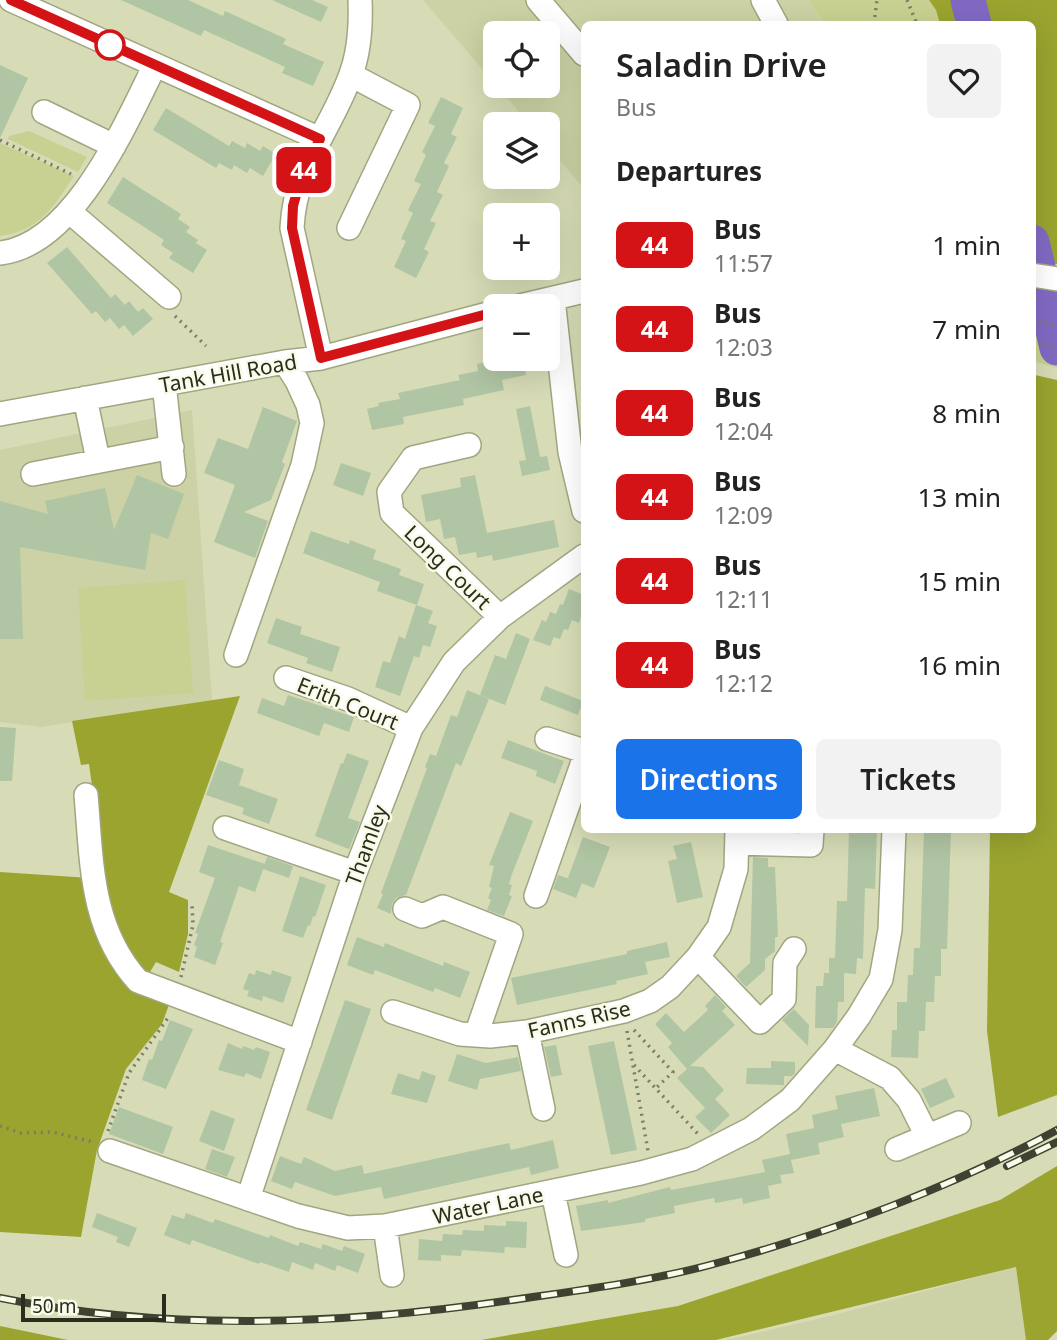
<!DOCTYPE html>
<meta charset="utf-8">
<style>
:root{--surface:#fff;--page:#f2f2f2;--text:#222;--muted:#767676;--accent:#1a73e8}
body{margin:0;font-family:"Noto Sans",sans-serif;background:var(--page);color:var(--text);height:100vh;display:flex;flex-direction:column;font-size:26px;white-space:nowrap}
*{box-sizing:border-box;margin:0}
p{font-size:23px;color:var(--muted)}
.icon{flex:none;width:38px;height:38px;fill:none;stroke:currentColor;stroke-width:2;stroke-linecap:round;stroke-linejoin:round}
.map{position:relative;flex:1;overflow:hidden}
.side{position:absolute;left:581px;top:21px;width:455px;height:812px;display:flex;flex-direction:column;background:var(--surface);border-radius:10px;box-shadow:0 7px 28px #0002}
.side>*{flex:none}
.badge{padding:0 14px;border-radius:10px;font-size:24px;line-height:46px}
.buttons{position:absolute;left:483px;top:21px;display:grid;gap:14px}
.buttons a{display:grid;place-items:center;width:77px;height:77px;border-radius:10px;background:var(--surface);box-shadow:0 7px 28px #0002;font-size:35px}
.scale{position:absolute;left:21px;bottom:18px;width:145px;box-sizing:border-box;padding-left:7px;border:4px solid #2a2c1e;border-top:0;font-size:19px;line-height:24px;white-space:nowrap;color:#2a2c1e;-webkit-text-stroke:5px #f8fbe8;paint-order:stroke}
.map>.badge{position:absolute;translate:-50% -50%;box-shadow:0 0 0 4px #fff}
h2{padding:0 35px;font-size:26px;line-height:63px}
.round{display:grid;place-items:center;flex:none;width:74px;height:74px;border-radius:10px;background:var(--page)}
.overview{display:flex;align-items:center;justify-content:space-between;height:119px;padding:0 35px}
h1{font-size:33px;font-weight:600;line-height:52px}
.button{display:flex;gap:14px;margin-top:auto;padding:14px 35px}
.button a{flex:1;height:80px;border-radius:10px;background:var(--accent);color:#fff;font-size:28px;font-weight:600;line-height:80px;text-align:center}
.button a+a{background:var(--page);color:var(--text)}
ul{padding:0;list-style:none}
li{display:flex;align-items:center;gap:21px;height:84px;padding:0 35px}
li div{flex:1}
li b{display:block;font-size:26px}
li em{font-style:normal}
li .badge{min-width:77px;font-weight:700;text-align:center}
.map>svg:first-child{display:block}
.built{fill:#ccd2a5}
.green{fill:#c8d191}
.forest{fill:#9aa42f}
.lines{fill:none;stroke-linecap:round;stroke-linejoin:round}
.river{stroke:#8169c3;stroke-width:35}
.building{fill:#b0c5a4}
.minor-casing{stroke:#a1a681;stroke-width:26}
.path{stroke:#7a7e65;stroke-width:3.5;stroke-dasharray:2 5;stroke-linecap:butt}
.minor{stroke:#fff;stroke-width:23}
.rail-casing{stroke:#404231;stroke-width:8}
.rail{stroke:#f8fbe8;stroke-width:5;stroke-dasharray:16;stroke-linecap:butt}
.line-casing{stroke:#fff;stroke-width:16}
.line{stroke:#d41317;stroke-width:10}
.stop-dot{fill:#fff;stroke:#d41317;stroke-width:3.5}
.labels{text-anchor:middle;dominant-baseline:central;stroke-width:5;stroke-linejoin:round;paint-order:stroke}
.street-label{font-size:21px;fill:#2a2c1e;stroke:#f8fbe8}
</style>
<div class="map">
<svg width="1057" height="1340" viewBox="0 0 1057 1340">
<rect width="100%" height="100%" fill="#d7dcb6"/>
<path class="built" d="M423 0H809L825 24H584V189L548 146V124H529L497 86H548V33H495V84Z
M192 410 212 700 41 727 0 722V450Z
M1016 1267 1026 1340H726L830 1316Z"/>
<path class="green" d="M809 0H929L936 10 940 24H825Z
M29 131 87 157 78 172 8 139 9 136Z
M0 143 74 176C54 207 39 231 0 236Z
M1033 309 1057 314V368L1033 361Z
M185 580 193 693 85 701 78 588Z"/>
<path class="forest" d="M929 0H1057V264L1033 260 1032 24H940L936 10Z
M1035 375 1057 380V1095L998 1117 987 1031 990 830H1032V376Z
M240 696 169 892 188 900V934L179 972 156 962 147 977 170 1002 162 1024 126 1069 97 1150 81 1237 0 1232V872L105 879 89 764 81 765 72 721Z
M1057 1166V1331L1048 1340H1026L1016 1267 716 1340H481L678 1306 1000 1200Z
M0 1326 68 1340H0Z"/>
<g class="lines">
<path class="river" d="M968 0 974 24
M1032 242 1057 348"/>
</g>
<path class="building" d="M121 0H188L223 16 225 11 286 39 283 44 324 62 313 86 282 73 285 67 204 30 201 36Z
M272 0H312L328 7 321 22Z
M0 65 28 78 0 138Z
M441 97 463 108 451 134 457 137 444 163 449 166 437 192 443 195 430 221 436 223 424 249 429 252 416 278 394 267 406 241 401 239 413 213 408 210 421 184 414 181 426 155 422 152 435 126 428 123Z
M166 108 229 146 232 141 245 148 247 143 260 151 263 146 276 154 263 176 250 168 247 173 234 165 232 170 219 163 216 168 153 130Z
M123 177 181 214 178 219 190 227 186 232 198 240 196 243 207 250 193 273 169 258 173 253 161 245 164 240 107 203Z
M67 247 111 298 115 294 125 305 129 301 138 312 143 308 153 319 133 336 124 325 119 329 110 318 105 322 96 311 92 314 47 263Z
M502 359H523L526 375 502 380 504 390 463 399 464 405 403 417 404 424 372 430 367 409 379 406 378 403 400 399 398 393 460 380 458 375 478 371 477 364Z
M530 406 540 457 547 456 550 470 522 476 519 461 526 460 516 409Z
M263 407 297 421 282 462 285 464 271 500 244 512 268 521 255 558 214 542 235 485 204 473 218 438 248 449Z
M341 463 371 473 363 496 333 485Z
M137 475 184 494 168 539 151 533 145 570 20 547 23 639H0V501L48 514 45 501 105 488 114 530Z
M475 475 487 533 554 520 559 547 493 561 492 555 477 558 476 552 459 555 455 537 444 539 440 519 426 522 421 495 461 487 460 478Z
M311 531 349 544 350 540 376 550 373 559 401 569 399 575 424 584 417 605 377 591 380 582 303 553Z
M569 589 584 595V607L579 623 572 620 568 630 564 629 560 639 554 637 550 646 533 640 542 620 546 622 550 612 556 614 560 604 563 605Z
M416 605 433 611 428 623 437 626 430 647 423 645 419 658 414 656 400 696 375 687 383 661 390 663 399 636 405 639Z
M276 618 302 627 300 634 340 647 332 672 306 663 308 658 267 643Z
M516 633 530 639 505 705 480 695 495 655 506 659Z
M545 686 583 701 578 715 540 700Z
M467 690 489 699 461 766 456 763 406 895 396 898 392 904 391 914 377 908 383 894 381 893 427 768 425 767 430 754 436 756 451 715 457 717Z
M288 695 354 717 349 732 324 723 319 736 257 713 262 698 284 706Z
M0 727 16 728 12 781H0Z
M508 740 564 761 555 784 536 776 537 771 501 758Z
M347 753 369 761 348 818 360 822 349 849 315 836 341 763 343 764Z
M219 760 244 769 239 785 278 799 269 824 242 814 244 808 206 795Z
M510 812 533 821 512 874 509 884 512 885 509 895 512 896 504 916 487 910 491 900 488 898 492 888 489 887 494 866 489 865Z
M849 830H877L875 889 865 888 863 959 857 958 856 974 844 973V1002H838L837 1022 833 1028H815L816 986H823L824 973H829V958H835L837 901H847Z
M924 830H951L947 949H941V976H935L934 1002H926L925 1031H919L918 1058 891 1057 892 1030H897V1002H907L908 975H913L914 948H920Z
M583 837 610 847 594 888 568 878Z
M691 842 703 897 677 903 668 861 677 859 673 846Z
M208 845 265 864 255 892 239 886 220 942 223 943 215 965 194 957 197 947 194 945 198 934 195 933 215 878 199 872Z
M267 857 293 866 289 878 263 869Z
M753 857 768 858V867H775L778 937H775V951L765 959V970L746 987 736 976 750 963Z
M558 875 582 883 576 898 553 889Z
M300 876 326 885 315 917 313 916 310 926 308 925 303 938 282 931Z
M357 937 384 947 385 943 443 966 444 962 470 972 460 998 435 988 433 992 375 970 373 975 347 965Z
M667 942 670 957 645 962 648 974 616 981 617 984 517 1005 511 978 627 954V951Z
M256 970 271 975 272 970 292 977 283 1003 263 996 262 1001 247 996 249 991 243 989 249 973 255 975Z
M715 995 726 1007 722 1011 735 1025 690 1066 703 1067 724 1090 715 1099 730 1115 711 1133 695 1117 705 1108 677 1078 687 1069 668 1047 672 1043 655 1024 666 1013 684 1032 708 1010 705 1006Z
M345 1000 371 1009 332 1120 306 1110Z
M794 1009 809 1025 808 1046 782 1020Z
M170 1020 193 1029 166 1089 142 1080 149 1059 152 1060 159 1040 162 1041Z
M614 1041 637 1150 611 1155 588 1046Z
M228 1043 242 1049 243 1046 254 1050 256 1047 270 1052 261 1079 246 1073 244 1077 218 1070Z
M556 1045 562 1075 551 1077 544 1047Z
M457 1054 486 1063 518 1057 521 1071 480 1079 477 1090 448 1081Z
M771 1061 795 1062V1073L792 1076H784V1085L746 1084 747 1068H771Z
M422 1071 436 1076 427 1103 391 1094 398 1073 419 1080Z
M946 1078 955 1097 930 1108 921 1089Z
M874 1088 880 1116 841 1124 844 1137 818 1143 820 1154 791 1160 794 1173 780 1175 782 1183 768 1186 770 1198 743 1204 742 1198 715 1203 714 1198 674 1206 675 1213 645 1219V1222L581 1231 576 1206 608 1200V1203L670 1187 671 1190 765 1172 762 1160 790 1154 786 1134 814 1128 812 1115 838 1109 835 1096Z
M119 1107 173 1127 163 1154 109 1134Z
M211 1110 235 1119 224 1151 199 1141Z
M553 1140 559 1168 531 1175 529 1167 384 1199 381 1187 335 1196 295 1182 292 1189 271 1181 280 1156 301 1164 304 1157 335 1171 362 1165 364 1174 509 1143 511 1150Z
M212 1149 235 1157 227 1177 205 1169Z
M97 1213 137 1228 129 1247 116 1242 118 1237 92 1227Z
M186 1213 213 1223 215 1219 269 1238 270 1235 298 1246 300 1242 321 1249 323 1244 342 1251 344 1246 365 1254 358 1273 337 1265 335 1271 315 1263 313 1270 292 1262 289 1272 260 1262 259 1264 192 1240 190 1245 164 1235 172 1215 184 1219Z
M506 1221 527 1222 526 1248 505 1247 504 1253 462 1250 461 1256 441 1255V1261L418 1260 419 1239 442 1241 443 1234 462 1235 463 1230 484 1231V1225L506 1226Z"/>
<g class="lines">
<g class="minor-casing">
<path id="minor" d="M11 0 320 139
M538 0 584 54
M763 0 776 24
M44 112 114 146
M70 212 169 297
M349 228 408 105 351 75
M0 253C74 245 125 125 155 65
M1032 275 1057 279
M553 299 570 452 584 511
M520 306 584 291
M321 358 292 228C295 165 331 130 351 74 360 50 361 25 360 0
M164 384 174 474
M85 398 98 460
M0 414 285 362 321 358 495 312
M469 445 413 458 389 492 392 513 500 617
M33 474 172 447
M236 655 303 465 312 423 308 405 297 381 285 362
M286 678 348 699 411 728
M547 739 584 751
M86 795C92 862 90 928 138 981L300 1042
M225 828 355 873
M737 843 811 845 812 830
M536 896 584 759
M405 909 422 916 443 907 511 934 476 1035
M698 957 760 1022 784 999 785 963 794 949
M393 1012 460 1034 490 1036 527 1032 624 1011 650 1001 670 987 698 957 719 927 736 869 737 830
M527 1032 543 1109
M835 1049 890 1078 909 1100 927 1136
M897 1149 959 1123
M110 1151 298 1216 348 1228 385 1226 641 1173 692 1159 751 1129 790 1100 835 1049 859 1016 881 979 890 930 894 830
M553 1192 566 1255
M248 1199 355 873 411 728 454 662 500 617 584 556
M385 1226 392 1275"/>
</g>
<path class="path" d="M907 0 917 24
M874 24 877 0
M0 140 71 174
M175 316 206 346
M1032 319 1057 326
M1032 341 1057 347
M181 977 193 925 192 904
M634 1030 673 1072 655 1089
M627 1031 648 1151
M634 1065 698 1134
M0 1126 21 1133 53 1132 93 1142
M108 1131 129 1073 170 1015"/>
<use href="#minor" class="minor"/>
<g class="rail-casing">
<path id="rail" d="M1007 1166 1057 1142
M0 1298C168 1332 343 1325 512 1300 582 1290 653 1281 721 1262 835 1231 954 1186 1057 1130"/>
</g>
<use href="#rail" class="rail"/>
</g>
<g class="lines">
<g class="line-casing">
<path id="line" d="M11 0 320 139 302 174 293 206 292 228 321 358 495 312"/>
</g>
<use href="#line" class="line"/>
</g>
<circle class="stop-dot" cx="110" cy="45" r="14"/>
<g class="labels">
<g class="street-label">
<text transform="translate(228 373) rotate(-10)">Tank Hill Road</text>
<text transform="translate(448 567) rotate(44)">Long Court</text>
<text transform="translate(348 703) rotate(22)">Erith Court</text>
<text transform="translate(366 845) rotate(-70)">Thamley</text>
<text transform="translate(579 1019) rotate(-13)">Fanns Rise</text>
<text transform="translate(488 1205) rotate(-12)">Water Lane</text>
</g>
</g>
</svg>
<div class="buttons">
<a><svg class="icon" aria-label="locate" viewBox="0 0 24 24"><circle cx="12" cy="12" r="6"/><path d="M12 2v4M12 18v4M2 12h4M18 12h4"/></svg></a>
<a><svg class="icon" aria-label="layers" viewBox="0 0 24 24"><path d="M12 4l9 5-9 5-9-5zM3 14l9 5 9-5"/></svg></a>
<a>+</a>
<a>−</a>
</div>
<div class="scale">50 m</div>
<b class="badge" style="left:304px;top:170px;background:#d41317;color:#fff">44</b>
<section class="side">
<div class="overview"><div><h1>Saladin Drive</h1><p>Bus</p></div><a class="round"><svg class="icon" aria-label="heart" viewBox="0 0 24 24"><path d="M12 20l-8-8c-3-5 5-10 8-4 3-6 11-1 8 4z"/></svg></a></div>
<h2>Departures</h2>
<ul>
<li><span class="badge" style="background:#d41317;color:#fff">44</span><div><b>Bus</b><p>11:57</p></div><em>1 min</em></li>
<li><span class="badge" style="background:#d41317;color:#fff">44</span><div><b>Bus</b><p>12:03</p></div><em>7 min</em></li>
<li><span class="badge" style="background:#d41317;color:#fff">44</span><div><b>Bus</b><p>12:04</p></div><em>8 min</em></li>
<li><span class="badge" style="background:#d41317;color:#fff">44</span><div><b>Bus</b><p>12:09</p></div><em>13 min</em></li>
<li><span class="badge" style="background:#d41317;color:#fff">44</span><div><b>Bus</b><p>12:11</p></div><em>15 min</em></li>
<li><span class="badge" style="background:#d41317;color:#fff">44</span><div><b>Bus</b><p>12:12</p></div><em>16 min</em></li>
</ul>
<div class="button"><a>Directions</a><a>Tickets</a></div>
</section>
</div>
